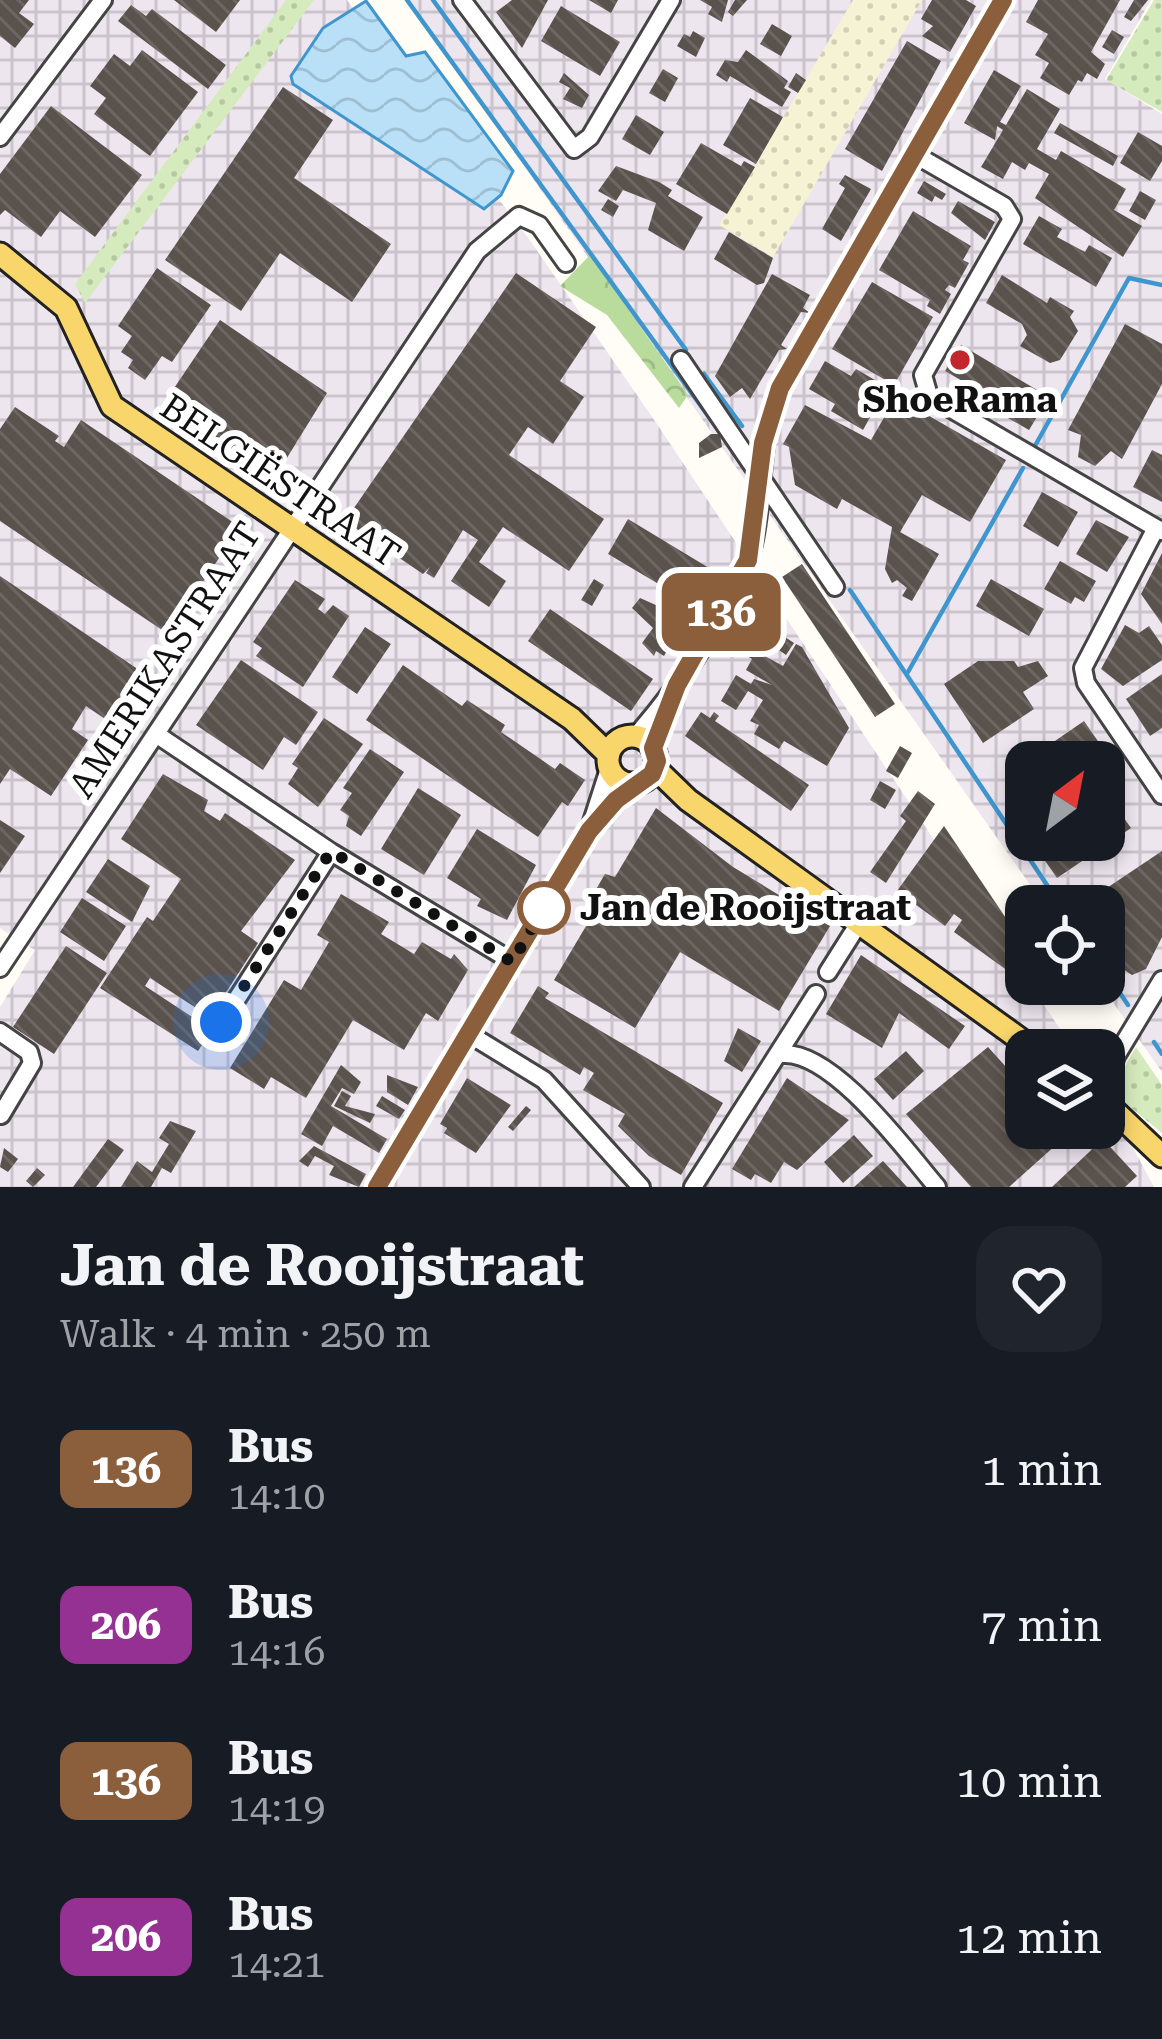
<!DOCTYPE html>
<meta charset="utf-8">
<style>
:root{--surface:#171b24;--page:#20242c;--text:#f1f3f6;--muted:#9ea1a6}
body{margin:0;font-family:"Roboto Serif",serif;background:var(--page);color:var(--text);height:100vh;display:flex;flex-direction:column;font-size:45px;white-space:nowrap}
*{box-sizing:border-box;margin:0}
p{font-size:39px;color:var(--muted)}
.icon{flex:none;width:66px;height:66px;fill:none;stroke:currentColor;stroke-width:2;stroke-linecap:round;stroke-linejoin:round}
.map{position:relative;height:1187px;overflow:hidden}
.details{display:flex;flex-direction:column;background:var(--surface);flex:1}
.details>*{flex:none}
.badge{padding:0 24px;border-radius:18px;font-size:42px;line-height:78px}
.needle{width:78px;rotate:32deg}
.buttons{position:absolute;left:1005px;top:741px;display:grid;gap:24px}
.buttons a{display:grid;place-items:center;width:120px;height:120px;border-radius:24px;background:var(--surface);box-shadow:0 6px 18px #0003;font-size:60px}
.you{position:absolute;width:60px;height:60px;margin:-30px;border:9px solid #fff;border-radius:50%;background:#1a73e8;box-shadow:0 0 0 18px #1a73e833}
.map>.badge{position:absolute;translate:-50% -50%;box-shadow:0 0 0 6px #fff}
.round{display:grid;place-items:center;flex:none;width:126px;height:126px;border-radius:36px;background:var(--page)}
.summary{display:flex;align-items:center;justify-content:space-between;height:204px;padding:0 60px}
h1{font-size:57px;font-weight:700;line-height:90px}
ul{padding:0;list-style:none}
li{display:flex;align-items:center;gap:36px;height:156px;padding:0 60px}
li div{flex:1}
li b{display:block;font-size:45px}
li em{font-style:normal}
li .badge{min-width:132px;font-weight:700;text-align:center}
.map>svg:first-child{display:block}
.industrial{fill:url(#industrial-grid);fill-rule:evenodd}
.farmland{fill:url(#farmland-dots)}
.green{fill:url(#green-dots)}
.forest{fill:url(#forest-crowns)}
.water{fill:url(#water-waves);stroke:#3f96cf;stroke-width:3}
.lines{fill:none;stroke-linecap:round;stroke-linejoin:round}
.stream{stroke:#3f96cf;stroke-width:4.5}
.building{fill:url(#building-back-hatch)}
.minor-casing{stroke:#444;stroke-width:22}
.major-casing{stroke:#222;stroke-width:27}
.minor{stroke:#fff;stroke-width:16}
.major{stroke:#f9d66b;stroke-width:21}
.line-casing{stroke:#fff;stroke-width:27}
.line{stroke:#8b5e3c;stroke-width:18}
.walk{stroke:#111;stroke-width:12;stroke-dasharray:0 21.6}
.poi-dot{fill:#c4262e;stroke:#fff;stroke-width:4.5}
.stop-dot{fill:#fff;stroke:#8b5e3c;stroke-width:6}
.labels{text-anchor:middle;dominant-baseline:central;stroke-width:12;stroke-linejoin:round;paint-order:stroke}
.poi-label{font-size:36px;font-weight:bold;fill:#111;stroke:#fff}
.street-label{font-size:36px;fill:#111;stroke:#fff}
.stop-label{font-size:36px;font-weight:bold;fill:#111;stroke:#fff;text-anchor:start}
</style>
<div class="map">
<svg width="1162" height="1187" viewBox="0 0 1162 1187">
<defs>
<pattern id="industrial-grid" width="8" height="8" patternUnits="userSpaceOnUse" patternTransform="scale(3)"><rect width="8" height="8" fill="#eee6ef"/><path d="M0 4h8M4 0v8" fill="none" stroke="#cbc4cc"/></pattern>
<pattern id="farmland-dots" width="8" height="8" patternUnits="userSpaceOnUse" patternTransform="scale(3)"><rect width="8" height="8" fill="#f6f3d4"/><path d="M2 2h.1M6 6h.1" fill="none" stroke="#d2cfb5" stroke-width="1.8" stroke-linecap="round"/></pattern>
<pattern id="green-dots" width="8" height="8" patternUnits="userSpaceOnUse" patternTransform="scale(3)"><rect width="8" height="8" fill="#d5ebbd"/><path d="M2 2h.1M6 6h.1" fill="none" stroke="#b6c8a1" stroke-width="1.8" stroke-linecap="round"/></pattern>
<pattern id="forest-crowns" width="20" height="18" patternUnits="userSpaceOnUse" patternTransform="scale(3)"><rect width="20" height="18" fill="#b9dc9c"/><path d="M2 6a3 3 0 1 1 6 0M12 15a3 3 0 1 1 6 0" fill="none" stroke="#9ebc85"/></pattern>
<pattern id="water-waves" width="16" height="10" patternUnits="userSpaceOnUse" patternTransform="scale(3)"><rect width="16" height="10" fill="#b9e0f7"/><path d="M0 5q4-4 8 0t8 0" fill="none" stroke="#9ebfd3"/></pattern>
<pattern id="building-back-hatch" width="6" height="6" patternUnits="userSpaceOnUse" patternTransform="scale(3)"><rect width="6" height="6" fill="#5a524d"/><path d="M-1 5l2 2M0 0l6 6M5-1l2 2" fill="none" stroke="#6d6662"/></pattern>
</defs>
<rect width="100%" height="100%" fill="#fffdf5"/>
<path class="industrial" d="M0 0H347L529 239 657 424 1074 1050H1026V1128H1104V1094L1154 1187H0V1007L35 950 0 928Z
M407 0H1151L1105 79 1162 114V1072L1100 984 1104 906H1045ZM1026 762H1104V840H1026Z"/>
<path class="farmland" d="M853 0H922L773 257 719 225Z"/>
<path class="green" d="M286 0H314L85 303 75 284Z
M1154 0H1162V112L1106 80Z
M1136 1047 1162 1085V1133L1124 1102 1120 1075Z"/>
<path class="forest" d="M590 255 688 395 679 408 607 315 560 286Z"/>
<path class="water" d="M366 1 406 56 425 52 513 171 501 195 484 209 293 84 291 76 323 28Z"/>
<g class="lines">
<path class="stream" d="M407 0 719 431
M433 0 686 350
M704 374 742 426
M1036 444 1129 278 1162 285
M850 590 1061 906
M908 672 1023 468
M1104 969 1128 1005
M1154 1042 1162 1054"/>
</g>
<path class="building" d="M0 0H29L19 13 34 24 15 48 0 36Z
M174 0H240L216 32Z
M512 0H548L522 48 496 12Z
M589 0H618L611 13Z
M700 0H728L722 22 708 14 712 7Z
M735 0H747L733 16 728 12Z
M932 0H966L976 6 950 52 922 36 933 26 921 19Z
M1038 0H1120L1091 52 1105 64 1097 79 1087 73 1082 82 1078 80 1069 95 1040 78 1049 63 1035 55 1048 34 1026 22Z
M1134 0H1148L1131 21 1124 17Z
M131 5 146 16 152 9 226 65 208 89 118 21Z
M561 6 620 42 600 76 541 41Z
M772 24 792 36 781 56 760 44Z
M1112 30 1124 37 1114 54 1102 47Z
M693 31 705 38 696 57 677 46 684 34 690 37Z
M907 41 941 61 882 171 845 149Z
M142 50 198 92 150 156 94 114 106 98 90 86 114 54 130 66Z
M746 50 788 81 784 88 791 92 782 107 730 76 727 82 716 75 725 60 738 62Z
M663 69 678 78 665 102 649 93Z
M994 70 1021 86 1000 122 1006 125 1027 89 1060 109 1037 149 1056 160 1061 151 1126 189 1114 210 1142 226 1123 257 1035 198 1049 174 1029 163 1025 170 1012 162 1003 179 981 167 1003 130 997 126 995 140 964 123Z
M564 73 589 95 582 108 563 99 570 88 559 82Z
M796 73 806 80 798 93 788 87Z
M283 87 333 120 294 178 391 244 352 302 280 253 241 311 165 260Z
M750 98 783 117 756 164 723 145Z
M51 106 142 175 95 237 60 211 41 237 5 210 0 215V174Z
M636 115 664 132 650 155 622 139Z
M1060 123 1118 156 1113 166 1054 133Z
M1138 132 1162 146V161L1150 181 1120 163Z
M701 143 741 166 744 161 755 167 727 214 676 184Z
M616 166 659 182 672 190 668 196 703 217 684 251 648 230 656 203 623 190 616 201 598 191Z
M845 175 871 189 841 241 822 229 845 188 839 184Z
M924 181 946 194 942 200 935 196 932 202 917 193Z
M1140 191 1156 200 1145 220 1129 211Z
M608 199 619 206 613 217 601 210Z
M958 201 995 222 985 240 951 213Z
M913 211 971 246 963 260 969 263 955 288 949 285 945 290 951 294 940 314 927 306 930 300 879 270Z
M1039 216 1062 229 1057 237 1085 252 1089 245 1112 258 1096 287 1023 244Z
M729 232 773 258 764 283 757 285 714 259Z
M157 268 211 305 172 362 162 356 145 380 128 368 133 360 121 352 132 336 118 326Z
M516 273 596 327 560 381 584 397 553 444 528 427 509 455 604 519 569 571 503 527 479 562 506 581 489 607 451 581 478 540 463 530 434 578 426 573 430 567 423 574 345 521Z
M772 274 810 295 803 308 810 313 801 312 781 345 787 349 779 350 750 399 742 388 730 397 715 376Z
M1002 275 1047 303 1050 297 1074 311 1070 317 1078 331 1060 360 1050 363 1020 346 1027 335 1022 324 986 303Z
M872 282 933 317 894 385 832 349Z
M220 320 327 393 277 474 263 470 164 403Z
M1125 324 1162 344V384L1122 459 1111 451 1095 466 1078 457 1081 435 1068 430Z
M961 345 1049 397 1029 430 992 409 997 401 945 371Z
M825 361 851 376 856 369 887 387 863 430 831 411 835 404 809 389Z
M896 397 1006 460 970 522 922 495 900 532 939 554 912 601 902 596 907 588 897 580 892 583 885 569 892 527 842 499 837 509 795 485 789 447 783 444 805 405 871 440Z
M15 407 59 436 55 441 64 447 81 420 240 527 168 634 0 521V429Z
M711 434H720L722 447 699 458V443Z
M1152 450 1162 455V502L1133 487Z
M1042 492 1078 512 1058 547 1023 526Z
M628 519 714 571 694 605 608 554Z
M1096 520 1129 537 1107 572 1076 554Z
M1162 553V624L1141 594Z
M1060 561 1096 581 1084 602 1075 597 1071 604 1044 589Z
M802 564 895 704 875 717 782 577Z
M0 576 142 672 108 721 86 706 72 729 88 740 51 796 10 769 0 784Z
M594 579 604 585 592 606 581 600Z
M991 579 1044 609 1029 636 976 606Z
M295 580 325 599 318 609 325 614 333 605 349 616 303 687 256 656 262 648 253 642Z
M640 598 685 618 664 656 656 651 654 656 642 643 653 628 632 608Z
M550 609 653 679 631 711 528 641Z
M1125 625 1139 633 1149 626 1162 645V660L1123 686 1101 669Z
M365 627 391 644 357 694 332 677Z
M776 631 794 643 786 655 769 643Z
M745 640 767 647 763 655 783 666 796 644 802 647 849 728 827 766 784 741 779 749 754 734 759 725 750 721 763 700 748 691 736 710 721 701 736 675 751 684 754 679 772 685 746 670 752 659 738 651Z
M241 660 318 712 296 745 284 737 263 770 196 725Z
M978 661H1014L1018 667 1038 661 1048 676 1023 692 1034 709 983 743 944 684Z
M403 665 462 706 467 700 505 725 501 732 555 769 560 763 585 780 568 806 562 802 538 837 366 720Z
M1162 674V728L1150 736 1126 699Z
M701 712 710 718 714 712 719 716 715 721 809 785 791 811 685 736Z
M324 718 363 744 318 807 288 784 298 768 292 764Z
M1084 721 1118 770 1104 779V762H1064L1052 743Z
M900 746 912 753 898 778 886 771Z
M370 749 404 772 361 836 346 826 349 816 340 810 352 793 343 788Z
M163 774 208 800 204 811 220 821 225 813 295 860 241 931 258 943 210 1017 150 978 145 986 212 1030 198 1051 100 988 147 917 153 921 181 879 121 839Z
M880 781 896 790 885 809 870 800Z
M418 788 461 815 424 875 381 849Z
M1104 789 1131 828 1057 878 1032 842 1104 840Z
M918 791 935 804 886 883 870 872 906 821 900 816Z
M656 808 733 867 830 926 779 1011 680 952 635 1028 554 980 595 911 588 903 605 874 615 877Z
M0 820 25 836 0 873Z
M944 826 1026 948V984L954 932 962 920 954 914 945 926 897 891Z
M477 829 536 865 507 920 477 906 481 899 447 878Z
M1162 851V937L1146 969 1132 975 1123 969 1104 933V906L1086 902Z
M108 859 150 886 132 922 86 892Z
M341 894 389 922 381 934 414 954 422 942 451 959 454 954 468 970 438 1021 426 1013 404 1050 353 1020 306 1098 271 1077 264 1089 230 1068 284 980 301 990 329 942 317 935Z
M82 898 126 926 104 961 60 932Z
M66 946 107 973 54 1054 13 1027Z
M861 955 965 1026 949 1049 899 1013 882 1048 826 1014Z
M1026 984H1051L1042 996Z
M538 986 549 993 545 998 723 1103 681 1175 649 1156 618 1126 625 1114 583 1090 594 1073 584 1067 580 1075 510 1033Z
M738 1028 761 1041 742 1072 724 1061Z
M988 1047 1026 1089V1128H1061L1067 1135 1009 1187H971L906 1114Z
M906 1051 924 1071 893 1100 874 1079Z
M341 1065 361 1082 354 1094 342 1088 331 1106 387 1139 379 1153 333 1126 322 1146 301 1134Z
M387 1075 418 1087 408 1105 387 1092Z
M467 1078 511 1105 476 1153 444 1133 447 1128 440 1124Z
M787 1078 849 1120 797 1170 784 1162 771 1183 755 1174 751 1180 732 1169Z
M342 1091 351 1096 345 1106 375 1114 370 1123 334 1106Z
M382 1096 405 1110 399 1119 376 1106Z
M526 1106 531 1110 513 1131 508 1127Z
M170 1121 196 1131 171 1173 162 1168 151 1187H121L137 1161 152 1172 169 1144 159 1138Z
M854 1135 873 1156 843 1183 824 1162Z
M108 1139 124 1150 96 1187H73Z
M1103 1139 1137 1176 1125 1187H1052Z
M314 1146 366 1174 359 1187 329 1175 334 1166 315 1156 308 1167 299 1161Z
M4 1148 18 1159 8 1172 0 1167Z
M883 1161 907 1187H854Z
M37 1168 45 1175 33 1187 26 1181Z"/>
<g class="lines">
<g class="minor-casing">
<path id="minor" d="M462 0 574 149 590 137 671 0
M0 137 103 0
M914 154 1004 206 1012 219 923 375 929 396 1156 528
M681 360 835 587
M1162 531 1156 528 1083 668 1086 683 1162 795
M156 734 331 852 513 962
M636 736C676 689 739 605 753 544 765 491 758 440 780 388L1003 0
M653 748 668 708
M599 823 633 784
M0 968 477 251 519 216 539 225 566 263
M828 972 859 923
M222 1022 331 852
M0 1032 29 1052 32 1063 1 1115
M469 1034 544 1080 641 1187
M782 1054C833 1050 906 1151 937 1187
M1104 1090 1116 1056 1162 980
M377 1187 589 831 609 769
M693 1187 816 994"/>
</g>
<g class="major-casing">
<path id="major" d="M0 254 66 308 112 406 572 719 608 754
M608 760a24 24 0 1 1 48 0a24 24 0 1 1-48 0Z
M655 768 688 800 1035 1050
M1104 1101 1162 1156"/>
</g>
<use href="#minor" class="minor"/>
<use href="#major" class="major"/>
</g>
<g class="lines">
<g class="line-casing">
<path id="line" d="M377 1187 589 831 616 800 652 774 657 761 653 748 677 685 748 560 763 443 780 388 1003 0"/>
</g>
<use href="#line" class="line"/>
<path class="walk" d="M221 1022 331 851 512 962 550 898 544 908"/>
</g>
<circle class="poi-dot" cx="960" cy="360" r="12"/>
<circle class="stop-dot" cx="544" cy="908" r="24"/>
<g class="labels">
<g class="poi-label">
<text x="960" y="400">ShoeRama</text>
</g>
<g class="street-label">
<text transform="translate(280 481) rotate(34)">BELGIËSTRAAT</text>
<text transform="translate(165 660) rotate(-57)">AMERIKASTRAAT</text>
</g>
<g class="stop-label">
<text x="580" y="908">Jan de Rooijstraat</text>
</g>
</g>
</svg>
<div class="buttons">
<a><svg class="needle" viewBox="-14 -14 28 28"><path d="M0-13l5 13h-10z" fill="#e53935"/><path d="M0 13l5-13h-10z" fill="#9ea1a6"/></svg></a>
<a><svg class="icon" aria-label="locate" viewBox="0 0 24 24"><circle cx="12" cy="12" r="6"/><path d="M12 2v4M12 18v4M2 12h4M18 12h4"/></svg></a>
<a><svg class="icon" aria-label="layers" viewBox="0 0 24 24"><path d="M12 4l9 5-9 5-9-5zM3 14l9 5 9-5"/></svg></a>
</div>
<div class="you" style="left:221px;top:1022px"></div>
<b class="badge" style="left:721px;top:612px;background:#8b5e3c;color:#fff">136</b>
</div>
<section class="details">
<div class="summary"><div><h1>Jan de Rooijstraat</h1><p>Walk · 4 min · 250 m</p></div><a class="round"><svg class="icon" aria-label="heart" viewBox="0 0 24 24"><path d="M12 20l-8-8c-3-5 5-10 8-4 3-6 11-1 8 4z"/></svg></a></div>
<ul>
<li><span class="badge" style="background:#8b5e3c;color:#fff">136</span><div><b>Bus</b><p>14:10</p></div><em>1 min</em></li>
<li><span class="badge" style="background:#953192;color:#fff">206</span><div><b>Bus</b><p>14:16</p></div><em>7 min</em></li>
<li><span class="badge" style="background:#8b5e3c;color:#fff">136</span><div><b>Bus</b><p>14:19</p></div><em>10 min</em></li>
<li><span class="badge" style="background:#953192;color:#fff">206</span><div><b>Bus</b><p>14:21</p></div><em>12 min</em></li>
</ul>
</section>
